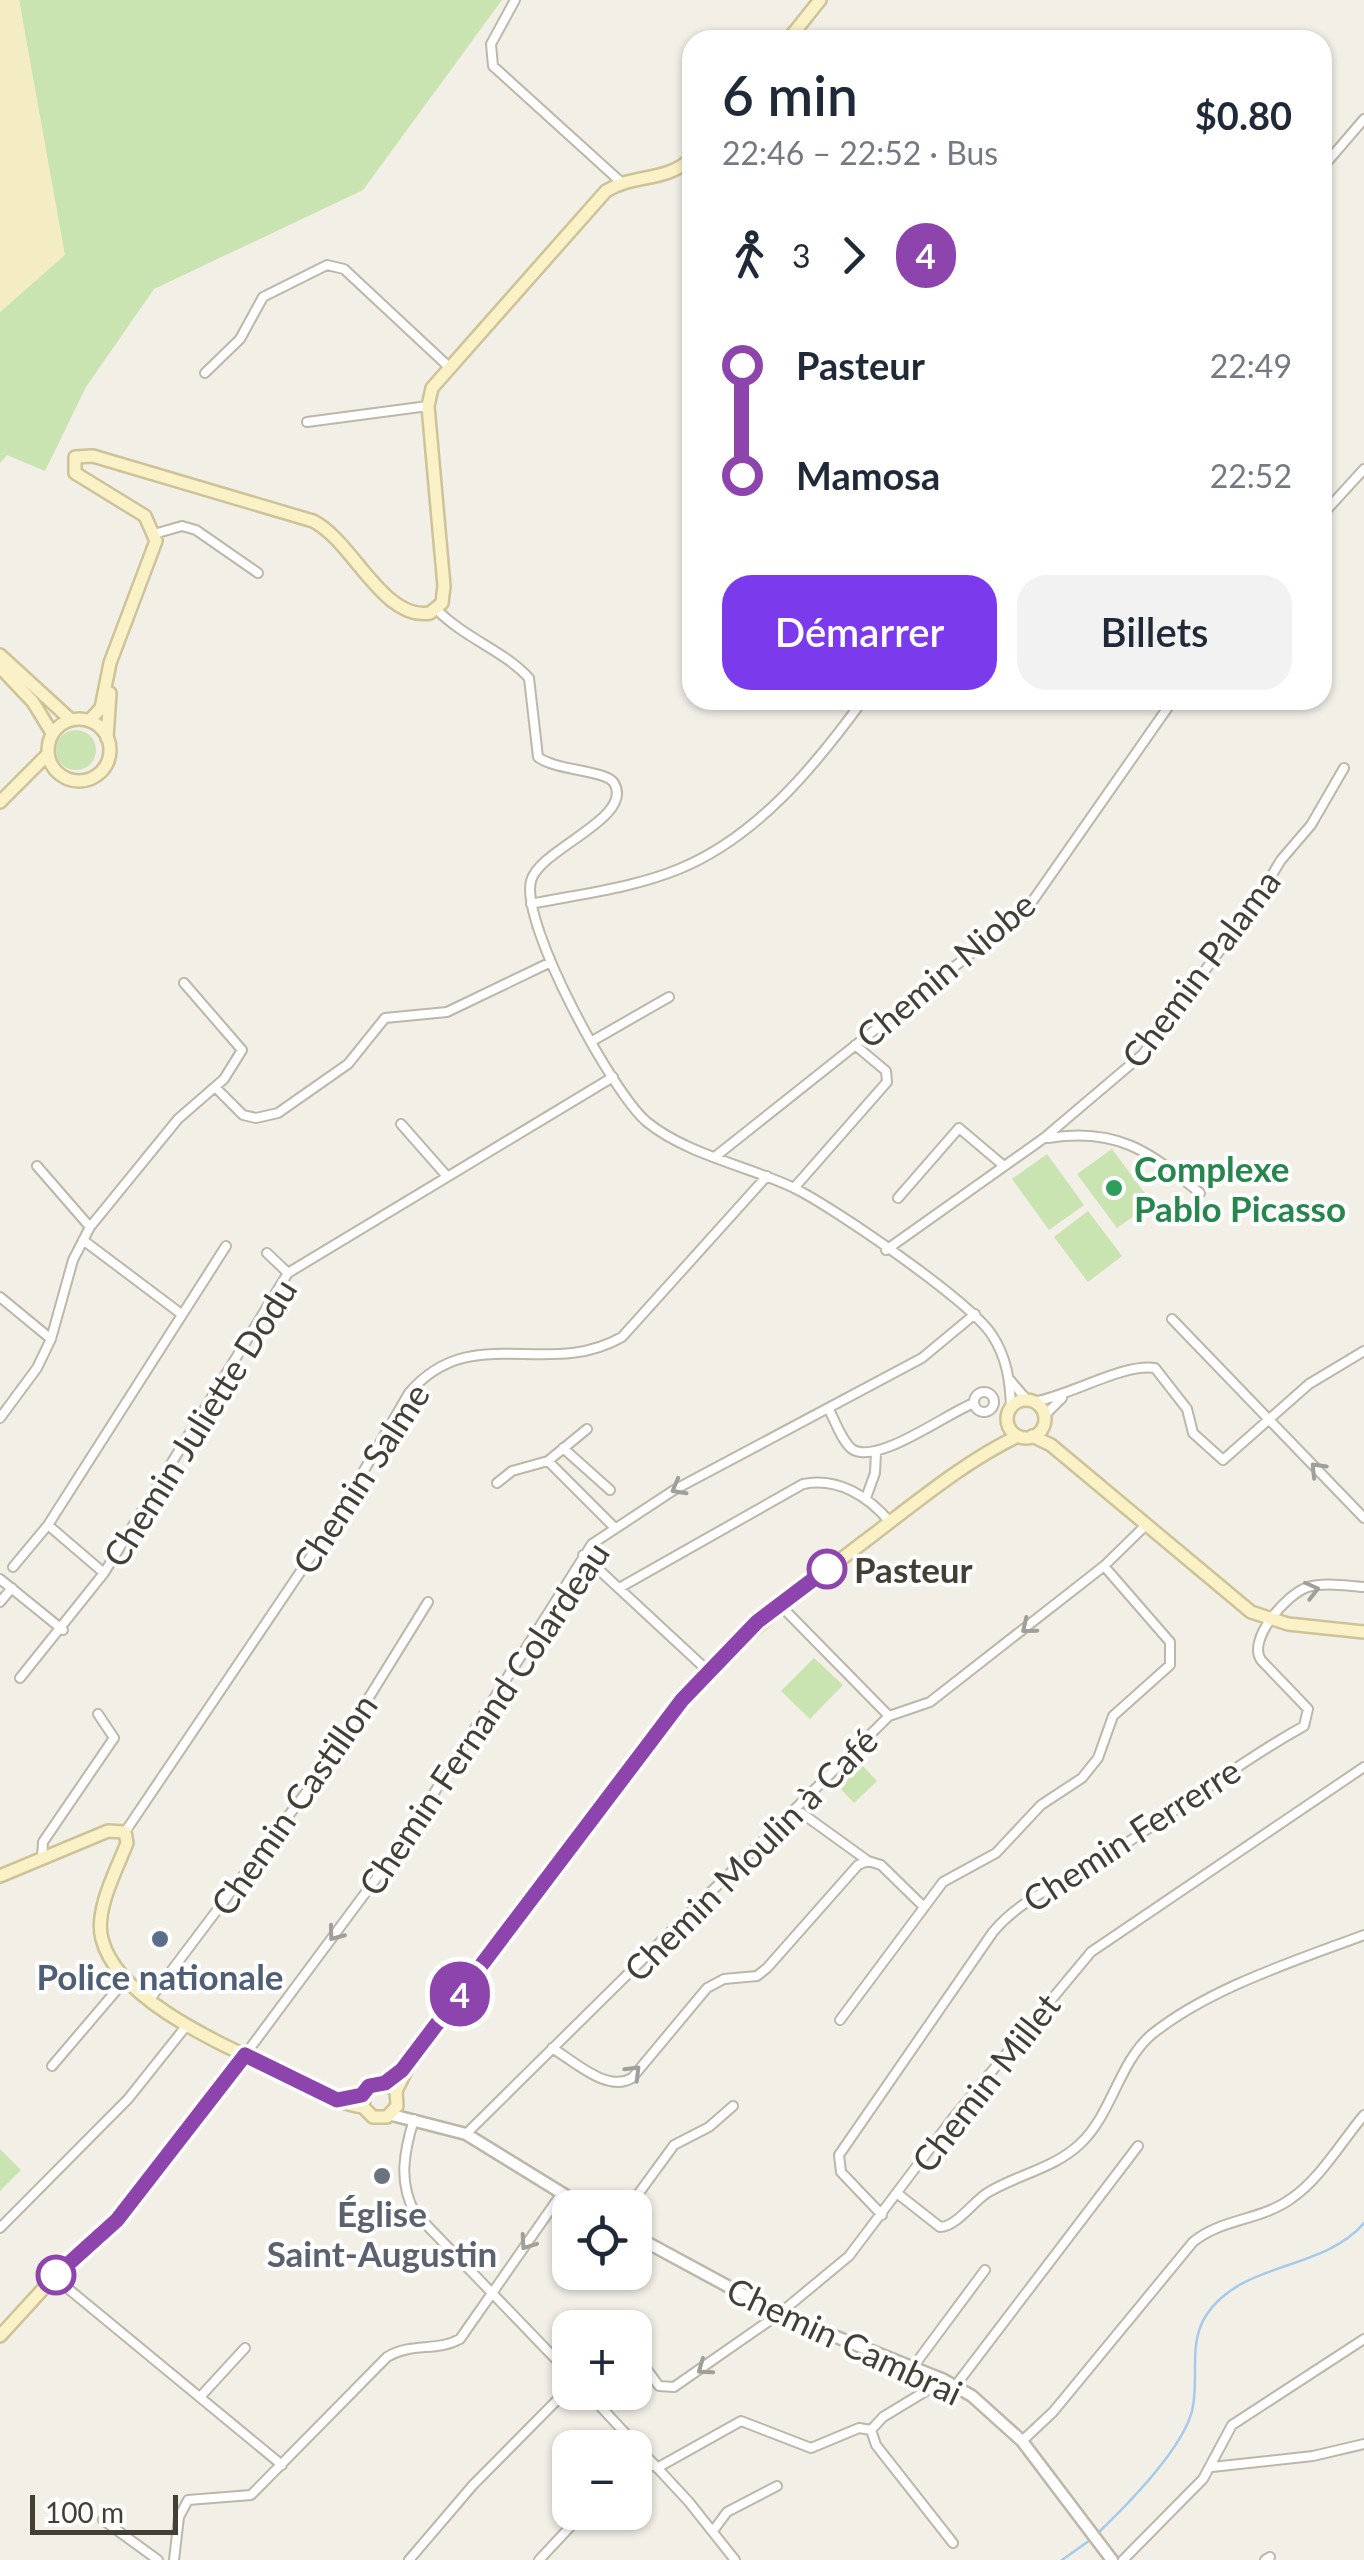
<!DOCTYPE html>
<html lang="fr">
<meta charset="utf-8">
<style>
:root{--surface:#fff;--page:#f2f2f3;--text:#1f2937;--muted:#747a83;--accent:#7c3aed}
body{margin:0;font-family:Lato,sans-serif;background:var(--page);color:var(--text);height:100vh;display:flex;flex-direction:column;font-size:38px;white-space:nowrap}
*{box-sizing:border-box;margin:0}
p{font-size:32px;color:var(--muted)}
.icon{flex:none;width:55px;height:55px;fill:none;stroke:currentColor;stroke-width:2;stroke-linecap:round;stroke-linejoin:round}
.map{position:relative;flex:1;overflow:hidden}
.drawer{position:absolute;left:682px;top:30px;width:650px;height:680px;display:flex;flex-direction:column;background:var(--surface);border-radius:30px;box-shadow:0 2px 8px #0004}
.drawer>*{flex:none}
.badge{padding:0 20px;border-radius:32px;font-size:35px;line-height:65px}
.tools{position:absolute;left:552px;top:2190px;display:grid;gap:20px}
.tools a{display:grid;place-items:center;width:100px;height:100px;border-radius:20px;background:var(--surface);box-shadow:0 2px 8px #0004;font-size:50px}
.scale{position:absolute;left:30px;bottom:25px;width:148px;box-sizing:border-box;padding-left:10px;border:5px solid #433f35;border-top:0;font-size:28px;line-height:35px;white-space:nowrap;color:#433f35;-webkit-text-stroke:8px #fff;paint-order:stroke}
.map>.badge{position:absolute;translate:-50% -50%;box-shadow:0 0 0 5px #fff}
.legs{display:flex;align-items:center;gap:15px;height:110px;padding:0 40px;font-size:32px}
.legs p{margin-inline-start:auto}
.headline{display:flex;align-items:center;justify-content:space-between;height:170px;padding:0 40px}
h1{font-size:55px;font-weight:600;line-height:75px}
.button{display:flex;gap:20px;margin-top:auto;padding:20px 40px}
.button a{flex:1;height:115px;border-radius:30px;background:var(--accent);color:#fff;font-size:40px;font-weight:600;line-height:115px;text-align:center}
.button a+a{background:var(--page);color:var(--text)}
ul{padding:0 40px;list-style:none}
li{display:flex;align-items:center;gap:35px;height:110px;font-size:38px}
li i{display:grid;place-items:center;width:15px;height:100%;margin:0 12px;background:currentColor}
li i::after{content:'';width:25px;height:25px;margin:-12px;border:8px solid;border-radius:50%;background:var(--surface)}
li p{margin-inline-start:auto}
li:first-child i{background:linear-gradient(#0000 50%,currentColor 0)}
li:last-child i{background:linear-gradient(currentColor 50%,#0000 0)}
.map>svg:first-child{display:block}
.green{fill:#c9e3b1}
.sand{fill:#f4ecc3}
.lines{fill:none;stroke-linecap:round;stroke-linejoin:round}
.stream{stroke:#a5caeb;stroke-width:2.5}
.minor-casing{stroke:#bcb7a9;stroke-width:12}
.tertiary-casing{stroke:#bcb7a9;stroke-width:15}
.secondary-casing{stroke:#cec398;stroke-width:16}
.minor{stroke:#fff;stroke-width:8}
.tertiary{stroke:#fff;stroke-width:10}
.secondary{stroke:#faf1c6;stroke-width:11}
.oneway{stroke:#a19f9a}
.line-1-casing{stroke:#fff;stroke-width:22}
.line-1{stroke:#8e44ad;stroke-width:15}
.leisure-dot{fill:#2e9e5b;stroke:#fff;stroke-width:4}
.stop-1-dot{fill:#fff;stroke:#8e44ad;stroke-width:5}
.service-dot{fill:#5c6f8a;stroke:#fff;stroke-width:4}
.worship-dot{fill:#6b7280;stroke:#fff;stroke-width:4}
.labels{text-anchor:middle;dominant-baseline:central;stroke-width:8;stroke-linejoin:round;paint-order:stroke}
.street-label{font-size:35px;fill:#433f35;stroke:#fff}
.leisure-label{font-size:35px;font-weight:bold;fill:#27864d;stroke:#fff;text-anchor:start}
.stop-label{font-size:35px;font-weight:bold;fill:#433f35;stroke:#fff;text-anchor:start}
.service-label{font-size:35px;font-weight:bold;fill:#4e5e75;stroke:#fff}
.worship-label{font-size:35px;font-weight:bold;fill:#5b616d;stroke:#fff}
</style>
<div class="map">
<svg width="1364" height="2560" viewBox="0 0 1364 2560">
<rect width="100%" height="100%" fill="#f1efe6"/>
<path class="green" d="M19 0H502L363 190 154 289 86 387 45 471 7 455 0 463V312L64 255Z
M56 750a20 20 0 1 1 40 0a20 20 0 1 1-40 0Z
M1112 1149 1152 1203 1117 1228 1077 1174Z
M1047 1154 1084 1205 1049 1230 1012 1179Z
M1088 1211 1122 1256 1088 1282 1054 1237Z
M814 1658 843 1685 810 1719 781 1691Z
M862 1765 877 1781 854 1803 839 1787Z
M0 2149 21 2170 0 2191Z"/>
<path class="sand" d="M0 0H19L65 255 0 312Z"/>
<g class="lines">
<path class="stream" d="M1099 2532C1128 2504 1182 2449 1192 2411 1200 2379 1187 2343 1207 2314 1243 2261 1323 2271 1364 2223
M1062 2560 1093 2538"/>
<g class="minor-casing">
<path id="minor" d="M515 0 491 44 493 66 622 183
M1322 168 1364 119
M205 373 240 339 263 297 327 265 344 269 449 367
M307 422 428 406
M1322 515 1364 469
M154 534 182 526 196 530 258 573
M437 610C466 639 503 650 529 678L538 757C556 771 606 770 614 783 635 818 539 849 531 881 520 924 613 1094 647 1122 686 1154 747 1166 792 1187 832 1206 970 1301 992 1335 1007 1358 1010 1381 1011 1407
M531 904C580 894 633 888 679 869 757 837 815 766 863 700
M594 1040 669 997
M215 1087 243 1115 256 1118 278 1113 348 1064 385 1018 447 1012 549 963
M401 1124 445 1174
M1048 1138C1117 1127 1149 1151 1200 1193
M716 1156 1027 909 1173 700
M37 1166 90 1227
M794 1188 887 1082 886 1071 855 1045
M898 1198 959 1128 1004 1166
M83 1240 180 1313
M886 1250 1044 1138 1143 1054 1255 903 1281 860 1311 825 1344 768
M267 1253 288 1273
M0 1297 51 1339
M1172 1319 1364 1518
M1010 1380 1027 1400
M974 1402a10 10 0 1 1 20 0a10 10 0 1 1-20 0Z
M1033 1402C1070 1396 1123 1363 1155 1368L1187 1409 1193 1433 1223 1460 1309 1384 1364 1351
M828 1408C835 1420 841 1440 852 1449 877 1466 947 1413 974 1403
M1044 1416 1062 1398
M0 1418 37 1368 51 1339 73 1260 90 1227 178 1119 224 1079 242 1050 184 983
M563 1448 610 1490
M548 1461 614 1527
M497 1483 512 1471 548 1461 587 1429
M866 1498 875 1473 876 1452
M48 1525 104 1573
M583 1555 708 1671
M13 1567 48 1525 226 1246
M0 1579 63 1630
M621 1587 803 1484C838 1477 868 1496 890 1522
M0 1602 12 1588
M780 1605 889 1716
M20 1678 104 1573 288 1273 613 1077
M796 1809 868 1861 881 1865 923 1906
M125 1832 334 1522 409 1393C471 1320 547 1380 622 1337L767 1176
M42 1858 43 1842 114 1738 98 1714
M150 1999 329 1762 428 1602
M840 2020 943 1882 996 1853 1041 1805 1082 1778 1098 1758 1113 1716 1170 1665V1642L1104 1566
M552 2048C574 2061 607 2093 632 2078L707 1988 724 1979 757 1976 767 1968 858 1865 868 1861
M245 2055 401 1845 592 1544 674 1490 922 1358 975 1314
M52 2066 127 1978
M414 2119C404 2152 398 2182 415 2213L570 2374
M466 2134 889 1716 930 1702 1104 1566 1145 1526
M898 2194 940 2227C956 2227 973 2202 987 2193 1018 2174 1054 2169 1081 2143 1112 2113 1119 2063 1151 2035 1209 1988 1295 1961 1364 1935
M628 2208 674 2145 709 2127 733 2106
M882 2215 841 2172 839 2155 993 1932C1022 1897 1064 1883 1102 1859 1171 1816 1234 1765 1304 1726L1308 1709 1261 1660C1247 1640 1286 1594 1308 1587 1325 1582 1347 1586 1364 1587
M0 2228 128 2099 187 2025
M54 2277 282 2465
M635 2353 659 2386 674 2387 779 2314 849 2256 953 2118 1091 1952 1364 1767
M913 2367 985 2270
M944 2380 883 2417 871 2430 876 2445 953 2543
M956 2385 1138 2146
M587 2392 689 2502 735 2560
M200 2397 245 2348
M1022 2441 1053 2412 1193 2242C1222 2218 1261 2221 1292 2198 1320 2179 1342 2141 1364 2115
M1212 2467 1313 2456 1364 2444
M657 2468 741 2421 811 2448 859 2428 871 2430
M635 2477 654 2464
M103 2520 158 2560
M713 2531 727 2512 777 2486
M174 2560 179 2517 188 2500 251 2495 387 2357C411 2342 437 2352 460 2339L562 2193
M409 2560 473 2485 570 2387
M539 2560 584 2512
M1123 2560 1203 2479 1232 2425 1364 2339
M1265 2560 1270 2557"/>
</g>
<g class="tertiary-casing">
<path id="tertiary" d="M392 2115 466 2134 586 2208
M635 2236 779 2314 944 2380 972 2396 1022 2441 1112 2560"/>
</g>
<g class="secondary-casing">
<path id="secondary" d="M788 40 820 0
M0 655 71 720
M0 667 33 702 52 733
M48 750a31 31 0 1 1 62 0a31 31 0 1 1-62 0Z
M89 721 101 708 110 663 156 541 145 516 75 473V457L93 456 313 521C353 541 383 621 430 613L442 603 444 586 428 406 432 388 606 191C635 173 665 183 692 158
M107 738 110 693
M0 802 48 754
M1007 1419a19 19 0 1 1 38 0a19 19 0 1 1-38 0Z
M1032 1436 1051 1445 1251 1612 1288 1624 1364 1632
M0 1876 108 1831 125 1832 127 1843C117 1869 94 1911 102 1939 118 2003 231 2048 285 2074 309 2086 336 2104 363 2107
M385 2083 396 2091 397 2106 387 2117H373L363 2107 365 2090 402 2070
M396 2091 417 2049 682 1700C740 1636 804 1587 873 1535 919 1500 966 1461 1018 1436
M0 2336 54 2277 117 2220 245 2055"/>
</g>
<use href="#minor" class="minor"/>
<use href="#tertiary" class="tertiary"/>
<use href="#secondary" class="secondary"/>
</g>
<defs><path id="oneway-chevron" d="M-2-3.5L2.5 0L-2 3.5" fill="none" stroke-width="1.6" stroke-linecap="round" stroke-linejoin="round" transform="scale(2.5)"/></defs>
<g class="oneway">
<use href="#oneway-chevron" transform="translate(1317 1469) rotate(-134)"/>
<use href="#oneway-chevron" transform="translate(678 1488) rotate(151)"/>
<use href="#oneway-chevron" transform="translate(1312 1590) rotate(-14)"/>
<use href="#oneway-chevron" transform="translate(1028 1627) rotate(141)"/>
<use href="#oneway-chevron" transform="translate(335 1934) rotate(127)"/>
<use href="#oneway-chevron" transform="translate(634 2072) rotate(-45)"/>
<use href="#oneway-chevron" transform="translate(527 2243) rotate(125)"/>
<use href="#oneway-chevron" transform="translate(704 2368) rotate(144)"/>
</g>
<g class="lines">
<g class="line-1-casing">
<path id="line-1" d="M56 2275 117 2220 245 2055 337 2100 362 2095 369 2086 385 2083 402 2070 682 1700 757 1622 827 1569"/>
</g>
<use href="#line-1" class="line-1"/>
</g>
<circle class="leisure-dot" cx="1114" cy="1188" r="10"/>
<g class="stop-1-dot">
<circle cx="827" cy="1569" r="18"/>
<circle cx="56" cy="2275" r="18"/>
</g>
<circle class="service-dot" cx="160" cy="1939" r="10"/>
<circle class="worship-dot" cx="382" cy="2176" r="10"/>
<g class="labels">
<g class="street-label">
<text transform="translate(1200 968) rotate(-53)">Chemin Palama</text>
<text transform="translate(945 969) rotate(-40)">Chemin Niobe</text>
<text transform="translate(199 1422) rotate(-58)">Chemin Juliette Dodu</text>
<text transform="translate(360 1478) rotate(-57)">Chemin Salme</text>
<text transform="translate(483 1718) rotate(-56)">Chemin Fernand Colardeau</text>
<text transform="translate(293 1804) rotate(-55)">Chemin Castillon</text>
<text transform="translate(1131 1834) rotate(-33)">Chemin Ferrerre</text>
<text transform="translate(750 1854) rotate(-45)">Chemin Moulin à Café</text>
<text transform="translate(985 2082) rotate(-52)">Chemin Millet</text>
<text transform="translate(845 2340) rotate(25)">Chemin Cambrai</text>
</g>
<g class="leisure-label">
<text x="1134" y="1168">Complexe<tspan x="1134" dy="40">Pablo Picasso</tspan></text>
</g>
<g class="stop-label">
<text x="854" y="1569">Pasteur</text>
</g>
<g class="service-label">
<text x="160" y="1976">Police nationale</text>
</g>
<g class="worship-label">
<text x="382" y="2213">Église<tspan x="382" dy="40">Saint-Augustin</tspan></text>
</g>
</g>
</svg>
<div class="tools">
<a><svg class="icon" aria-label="locate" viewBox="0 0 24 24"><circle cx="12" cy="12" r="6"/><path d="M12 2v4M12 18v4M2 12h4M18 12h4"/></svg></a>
<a>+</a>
<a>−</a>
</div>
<div class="scale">100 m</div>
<b class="badge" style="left:460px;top:1994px;background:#8e44ad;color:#fff">4</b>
<section class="drawer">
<div class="headline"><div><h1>6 min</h1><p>22:46 – 22:52 · Bus</p></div><b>$0.80</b></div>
<div class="legs"><svg class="icon" aria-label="walk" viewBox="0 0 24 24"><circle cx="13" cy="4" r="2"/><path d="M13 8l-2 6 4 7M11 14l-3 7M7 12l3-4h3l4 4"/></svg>3<svg class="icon" aria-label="forward" viewBox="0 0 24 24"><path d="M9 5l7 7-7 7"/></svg><b class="badge" style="background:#8e44ad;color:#fff">4</b></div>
<ul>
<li><i style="color:#8e44ad"></i><b>Pasteur</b><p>22:49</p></li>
<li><i style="color:#8e44ad"></i><b>Mamosa</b><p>22:52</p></li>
</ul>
<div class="button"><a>Démarrer</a><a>Billets</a></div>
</section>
</div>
